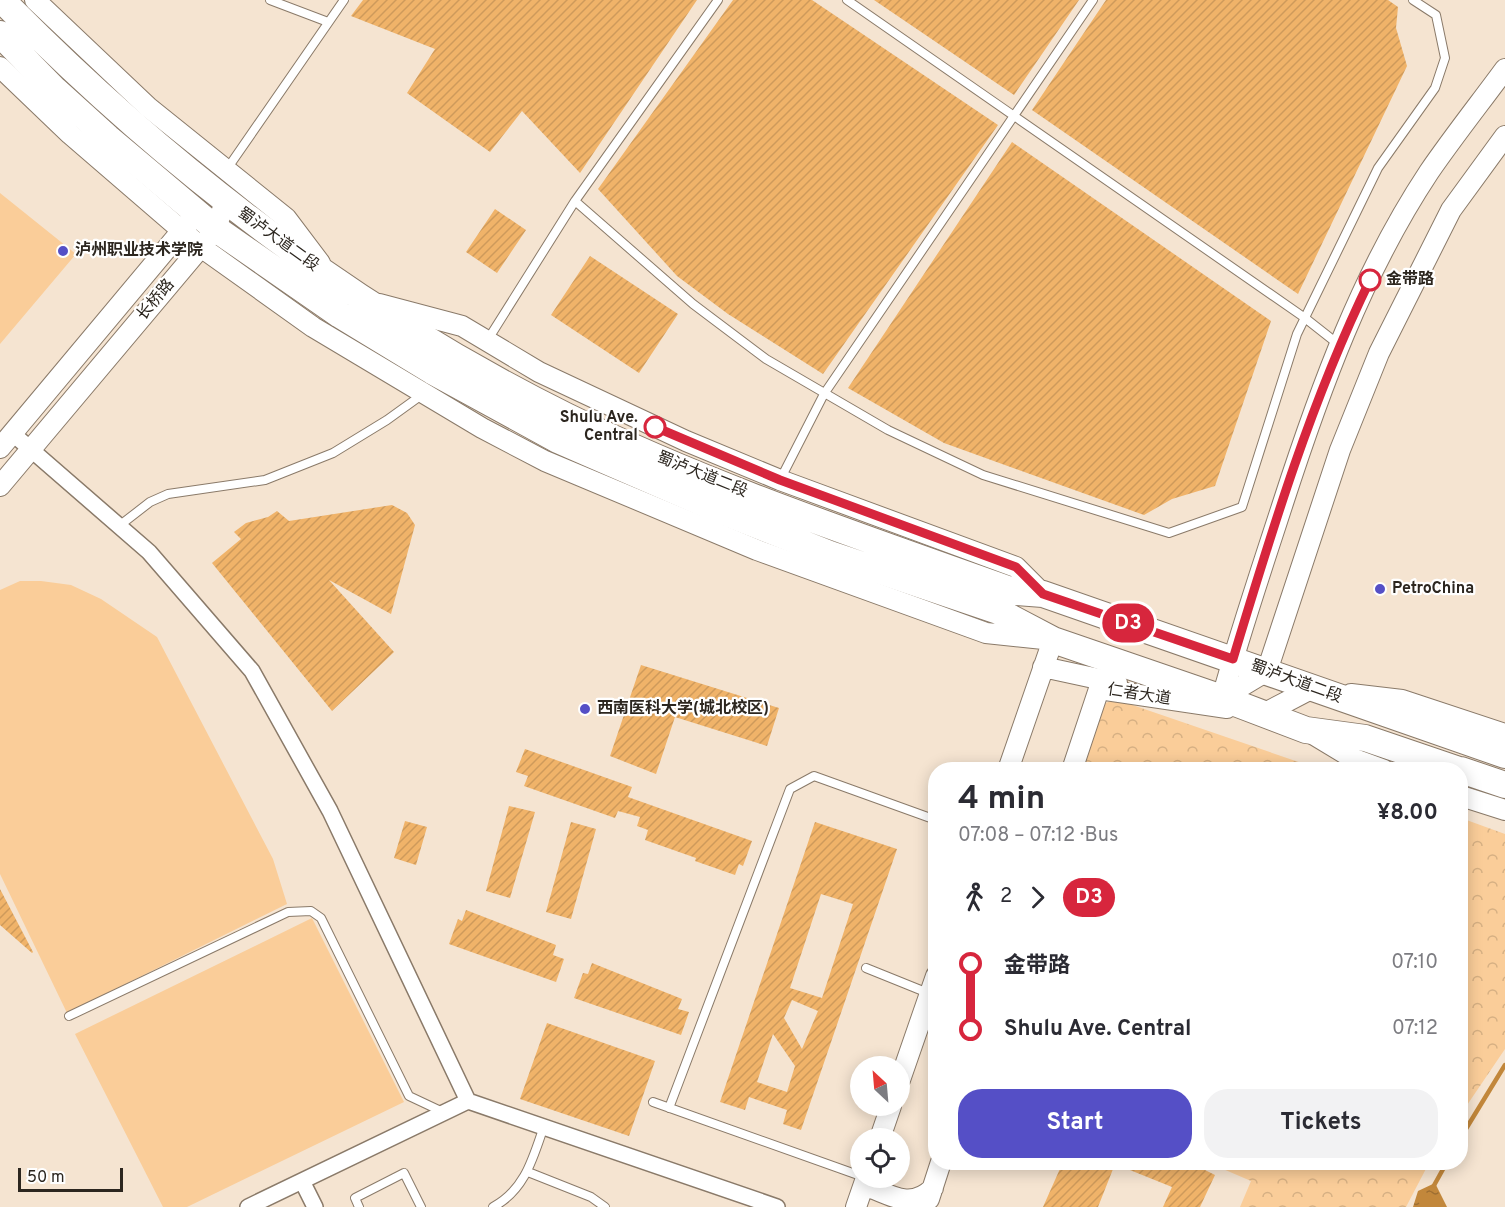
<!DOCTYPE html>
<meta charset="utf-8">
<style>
:root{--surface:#fff;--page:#f2f2f3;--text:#2b2b33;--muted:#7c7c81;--accent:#554fc6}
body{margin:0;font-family:Overpass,"Noto Sans SC",sans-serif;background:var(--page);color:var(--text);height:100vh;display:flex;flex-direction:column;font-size:22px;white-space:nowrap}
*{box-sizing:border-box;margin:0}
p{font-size:20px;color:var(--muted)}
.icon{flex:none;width:33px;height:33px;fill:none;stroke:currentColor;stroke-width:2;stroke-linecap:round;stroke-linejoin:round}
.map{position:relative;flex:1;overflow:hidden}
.panel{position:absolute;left:928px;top:762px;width:540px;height:408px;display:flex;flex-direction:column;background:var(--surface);border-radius:24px;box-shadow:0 3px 15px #0003}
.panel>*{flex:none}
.badge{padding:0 12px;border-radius:20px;font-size:21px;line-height:39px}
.needle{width:39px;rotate:334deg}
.fabs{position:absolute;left:850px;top:1056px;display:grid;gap:12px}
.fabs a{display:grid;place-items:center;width:60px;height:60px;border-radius:50%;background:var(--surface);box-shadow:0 3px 15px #0003;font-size:30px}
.scale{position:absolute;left:18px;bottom:15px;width:105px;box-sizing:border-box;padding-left:6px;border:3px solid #2c261f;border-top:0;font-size:16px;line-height:21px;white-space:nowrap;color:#2c261f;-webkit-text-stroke:4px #fff;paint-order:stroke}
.map>.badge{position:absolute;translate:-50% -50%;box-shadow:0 0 0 3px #fff}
.legs{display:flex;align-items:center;gap:9px;height:66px;padding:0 30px;font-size:20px}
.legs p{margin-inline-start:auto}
.headline{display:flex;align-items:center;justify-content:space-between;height:102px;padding:0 30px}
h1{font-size:33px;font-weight:700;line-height:45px}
.button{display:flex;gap:12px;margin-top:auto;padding:12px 30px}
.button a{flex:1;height:69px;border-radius:24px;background:var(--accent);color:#fff;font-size:24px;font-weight:700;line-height:69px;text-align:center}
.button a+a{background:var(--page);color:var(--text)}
ul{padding:0 30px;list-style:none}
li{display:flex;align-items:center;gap:21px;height:66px;font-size:22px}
li i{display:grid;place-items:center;width:9px;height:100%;margin:0 8px;background:currentColor}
li i::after{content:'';width:15px;height:15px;margin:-8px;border:4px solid;border-radius:50%;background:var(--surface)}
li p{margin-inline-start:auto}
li:first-child i{background:linear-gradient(#0000 50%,currentColor 0)}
li:last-child i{background:linear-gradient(currentColor 50%,#0000 0)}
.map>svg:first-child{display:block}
.grass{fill:#facd99}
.forest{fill:url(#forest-crowns)}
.water{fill:url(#water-ripples)}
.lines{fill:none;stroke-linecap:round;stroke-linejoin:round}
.stream{stroke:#c2873b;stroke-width:4.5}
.building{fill:url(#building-hatch);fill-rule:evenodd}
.lane-casing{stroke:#8a7a69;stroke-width:10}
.street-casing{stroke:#8a7a69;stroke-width:18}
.secondary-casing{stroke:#8a7a69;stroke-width:22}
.highway-casing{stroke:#8a7a69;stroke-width:28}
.lane{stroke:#fff;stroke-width:8}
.street{stroke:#fff;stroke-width:15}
.secondary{stroke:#fff;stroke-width:20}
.highway{stroke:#fff;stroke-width:26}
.line-1-casing{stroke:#fff;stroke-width:14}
.line-1{stroke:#d7263d;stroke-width:9}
.poi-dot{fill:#554fc6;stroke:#fff;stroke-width:2}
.stop-1-dot{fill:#fff;stroke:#d7263d;stroke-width:3}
.labels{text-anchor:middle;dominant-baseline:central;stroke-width:4.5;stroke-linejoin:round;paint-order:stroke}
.street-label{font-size:16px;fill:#2c261f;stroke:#fff}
.poi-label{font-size:16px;font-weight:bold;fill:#2c261f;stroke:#fff;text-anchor:start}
.stop-label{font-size:16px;font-weight:bold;fill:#2c261f;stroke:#fff;text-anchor:start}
</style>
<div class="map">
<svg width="1505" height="1207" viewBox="0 0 1505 1207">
<defs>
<pattern id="forest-crowns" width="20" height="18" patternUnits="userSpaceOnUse" patternTransform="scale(1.5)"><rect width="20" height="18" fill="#facd99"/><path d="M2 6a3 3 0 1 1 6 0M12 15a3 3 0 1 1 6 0" fill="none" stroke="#d6b083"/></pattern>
<pattern id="water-ripples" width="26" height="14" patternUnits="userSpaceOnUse" patternTransform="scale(1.5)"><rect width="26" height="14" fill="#c2873b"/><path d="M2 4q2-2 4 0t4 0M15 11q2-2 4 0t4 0" fill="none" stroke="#9e6e31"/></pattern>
<pattern id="building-hatch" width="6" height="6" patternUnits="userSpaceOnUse" patternTransform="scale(1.5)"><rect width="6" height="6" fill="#f0b369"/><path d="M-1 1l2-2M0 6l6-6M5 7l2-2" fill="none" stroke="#ce9a5b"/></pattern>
</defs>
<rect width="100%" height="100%" fill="#f5e4d1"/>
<path class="grass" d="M0 193 76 254 0 344Z
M20 581H41L71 585 101 599 157 637 273 859 287 904 67 1013 0 874V590Z
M312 918 404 1102 187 1207H163L75 1034Z"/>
<path class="forest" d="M1115 699 1319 769 1068 770 1090 710Z
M1461 818 1505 834V1049L1461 1114Z
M1209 1163H1429L1406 1207H1240L1251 1181Z"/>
<path class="water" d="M1435 1183 1447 1207H1413L1418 1191Z"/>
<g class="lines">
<path class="stream" d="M1461 1137 1505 1065
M1432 1189 1447 1162"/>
</g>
<path class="building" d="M363 0H697L580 173 522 111 490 152 407 93 435 49 351 16Z
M733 0H812L998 125 823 374 728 314 677 276 598 189Z
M874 0H1079L1014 95Z
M1106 0H1388L1398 7 1396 28 1407 66 1298 294 1032 110Z
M1012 142 1271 321 1215 486 1172 499 1144 515 944 443 848 388Z
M495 209 526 230 497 273 466 252Z
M590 256 678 314 639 373 551 315Z
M392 505 407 513 415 525 391 614 329 580 394 652 332 711 212 563 241 539 234 532 246 523 268 517 277 511 289 521Z
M641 665 779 708 767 746 675 717 656 774 610 756Z
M525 749 632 787 628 797 752 841 743 866 739 864 735 875 695 861 696 858 645 840 648 830 637 826 640 817 618 811 615 818 524 786 528 776 516 772Z
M509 806 535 812 510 898 486 891Z
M405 821 427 827 416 865 394 858Z
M571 822 596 829 571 919 546 912Z
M815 822 897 849 801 1130 783 1124 787 1110 749 1097 745 1110 720 1102ZM821 894 853 904 822 998 790 988ZM792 1000 818 1011 802 1049 784 1018ZM773 1034 795 1066 787 1092 757 1082Z
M0 889 33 952 32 953 0 925Z
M466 910 556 945 553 955 564 959 556 982 449 944 458 919 462 921Z
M592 963 682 999 678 1009 689 1012 681 1035 574 998 583 973 588 974Z
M547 1023 655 1061 629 1136 520 1099Z
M1063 1162H1189L1215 1175 1200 1207H1163L1172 1187 1115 1164 1098 1207H1043Z"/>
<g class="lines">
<g class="lane-casing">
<path id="lane" d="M270 0 328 22
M847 0 1305 318 1338 344
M227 169 344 0
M575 201 693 304 766 359 888 430 983 475 1169 533 1242 507 1297 334 1378 168 1435 88 1445 58 1436 15 1413 0
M487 341 575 201 718 0
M781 478 824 394 1093 0
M119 526 150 502 168 494 265 480 333 453 387 420 423 394
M866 968 928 993
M69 1016 288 912 311 911 321 918 409 1096 443 1112
M653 1102 861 1176
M669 1108 790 789 814 776 936 820
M528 1172 591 1197 605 1207
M359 1207 355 1198 404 1173 421 1207
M493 1207C525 1190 533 1158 544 1126"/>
</g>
<g class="street-casing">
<path id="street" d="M12 433 149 552 252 671 330 811 468 1101
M302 1181 315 1207
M248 1207 468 1101 777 1207"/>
</g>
<g class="secondary-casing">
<path id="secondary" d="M35 0 148 107 286 218 320 263
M0 67 70 134 201 247 313 327 482 428 545 461 757 550 986 633 1053 640 1008 770
M379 304 462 326 539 372 686 441 780 480 1016 567 1043 594
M0 448 189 222
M0 486 216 229 225 201
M1043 667 1117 683
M1351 694 1402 700 1505 734
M1222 698C1240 632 1262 568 1283 503 1320 389 1362 273 1429 172 1453 137 1480 103 1505 69
M1222 698 1267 671 1340 450 1379 353 1451 210 1505 136
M1256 713 1263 714 1313 688 1322 690
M1311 733 1354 759 1384 770
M1072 770 1099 689 1227 708
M1461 796 1505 810
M900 1080 936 976
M880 1138 891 1106
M870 1178 874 1189C897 1199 914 1207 933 1188
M929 1199 941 1162
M856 1207 866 1178"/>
</g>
<g class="highway-casing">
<path id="highway" d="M2 0C167 168 355 311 566 416 711 487 865 538 1016 592L1043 594 1505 755
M0 34 55 90 108 138 216 229 340 315 432 371 558 440 721 511 830 554 998 611 1053 640 1222 698 1306 730 1365 738 1459 770
M1461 770 1505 785"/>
</g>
<use href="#lane" class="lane"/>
<use href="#street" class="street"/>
<use href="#secondary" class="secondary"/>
<use href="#highway" class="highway"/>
</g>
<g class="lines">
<g class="line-1-casing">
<path id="line-1" d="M655 427 780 480 1016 567 1043 594 1233 659C1272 530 1311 401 1370 280"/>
</g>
<use href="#line-1" class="line-1"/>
</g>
<g class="poi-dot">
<circle cx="63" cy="251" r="6"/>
<circle cx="1380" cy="589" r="6"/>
<circle cx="585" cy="709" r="6"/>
</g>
<g class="stop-1-dot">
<circle cx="1370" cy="280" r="10"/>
<circle cx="655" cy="427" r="10"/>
</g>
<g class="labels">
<g class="street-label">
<text transform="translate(278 240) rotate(36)">蜀泸大道二段</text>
<text transform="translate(156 300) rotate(-50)">长桥路</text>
<text transform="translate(702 475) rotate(22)">蜀泸大道二段</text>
<text transform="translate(1296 682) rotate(20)">蜀泸大道二段</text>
<text transform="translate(1139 695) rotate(9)">仁者大道</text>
</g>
<g class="poi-label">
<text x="75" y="251">泸州职业技术学院</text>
<text x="1392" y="589">PetroChina</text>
<text x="597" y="709">西南医科大学(城北校区)</text>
</g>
<g class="stop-label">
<text x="1386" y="280">金带路</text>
<text x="638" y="418" text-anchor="end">Shulu Ave.<tspan x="638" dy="18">Central</tspan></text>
</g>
</g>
</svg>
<div class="fabs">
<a><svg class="needle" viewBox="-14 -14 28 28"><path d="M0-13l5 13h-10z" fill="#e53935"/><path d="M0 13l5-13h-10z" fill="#7c7c81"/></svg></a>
<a><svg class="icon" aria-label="locate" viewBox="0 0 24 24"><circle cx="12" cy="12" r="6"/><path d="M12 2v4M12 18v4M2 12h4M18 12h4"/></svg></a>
</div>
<div class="scale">50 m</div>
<b class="badge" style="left:1128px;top:623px;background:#d7263d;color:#fff">D3</b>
<section class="panel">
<div class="headline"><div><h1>4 min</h1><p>07:08 – 07:12 · Bus</p></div><b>¥8.00</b></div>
<div class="legs"><svg class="icon" aria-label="walk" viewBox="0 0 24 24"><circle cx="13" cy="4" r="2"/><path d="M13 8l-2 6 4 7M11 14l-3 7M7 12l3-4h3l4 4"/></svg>2<svg class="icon" aria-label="forward" viewBox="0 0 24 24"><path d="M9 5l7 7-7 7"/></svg><b class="badge" style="background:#d7263d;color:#fff">D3</b></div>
<ul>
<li><i style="color:#d7263d"></i><b>金带路</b><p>07:10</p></li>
<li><i style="color:#d7263d"></i><b>Shulu Ave. Central</b><p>07:12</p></li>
</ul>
<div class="button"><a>Start</a><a>Tickets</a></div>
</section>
</div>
